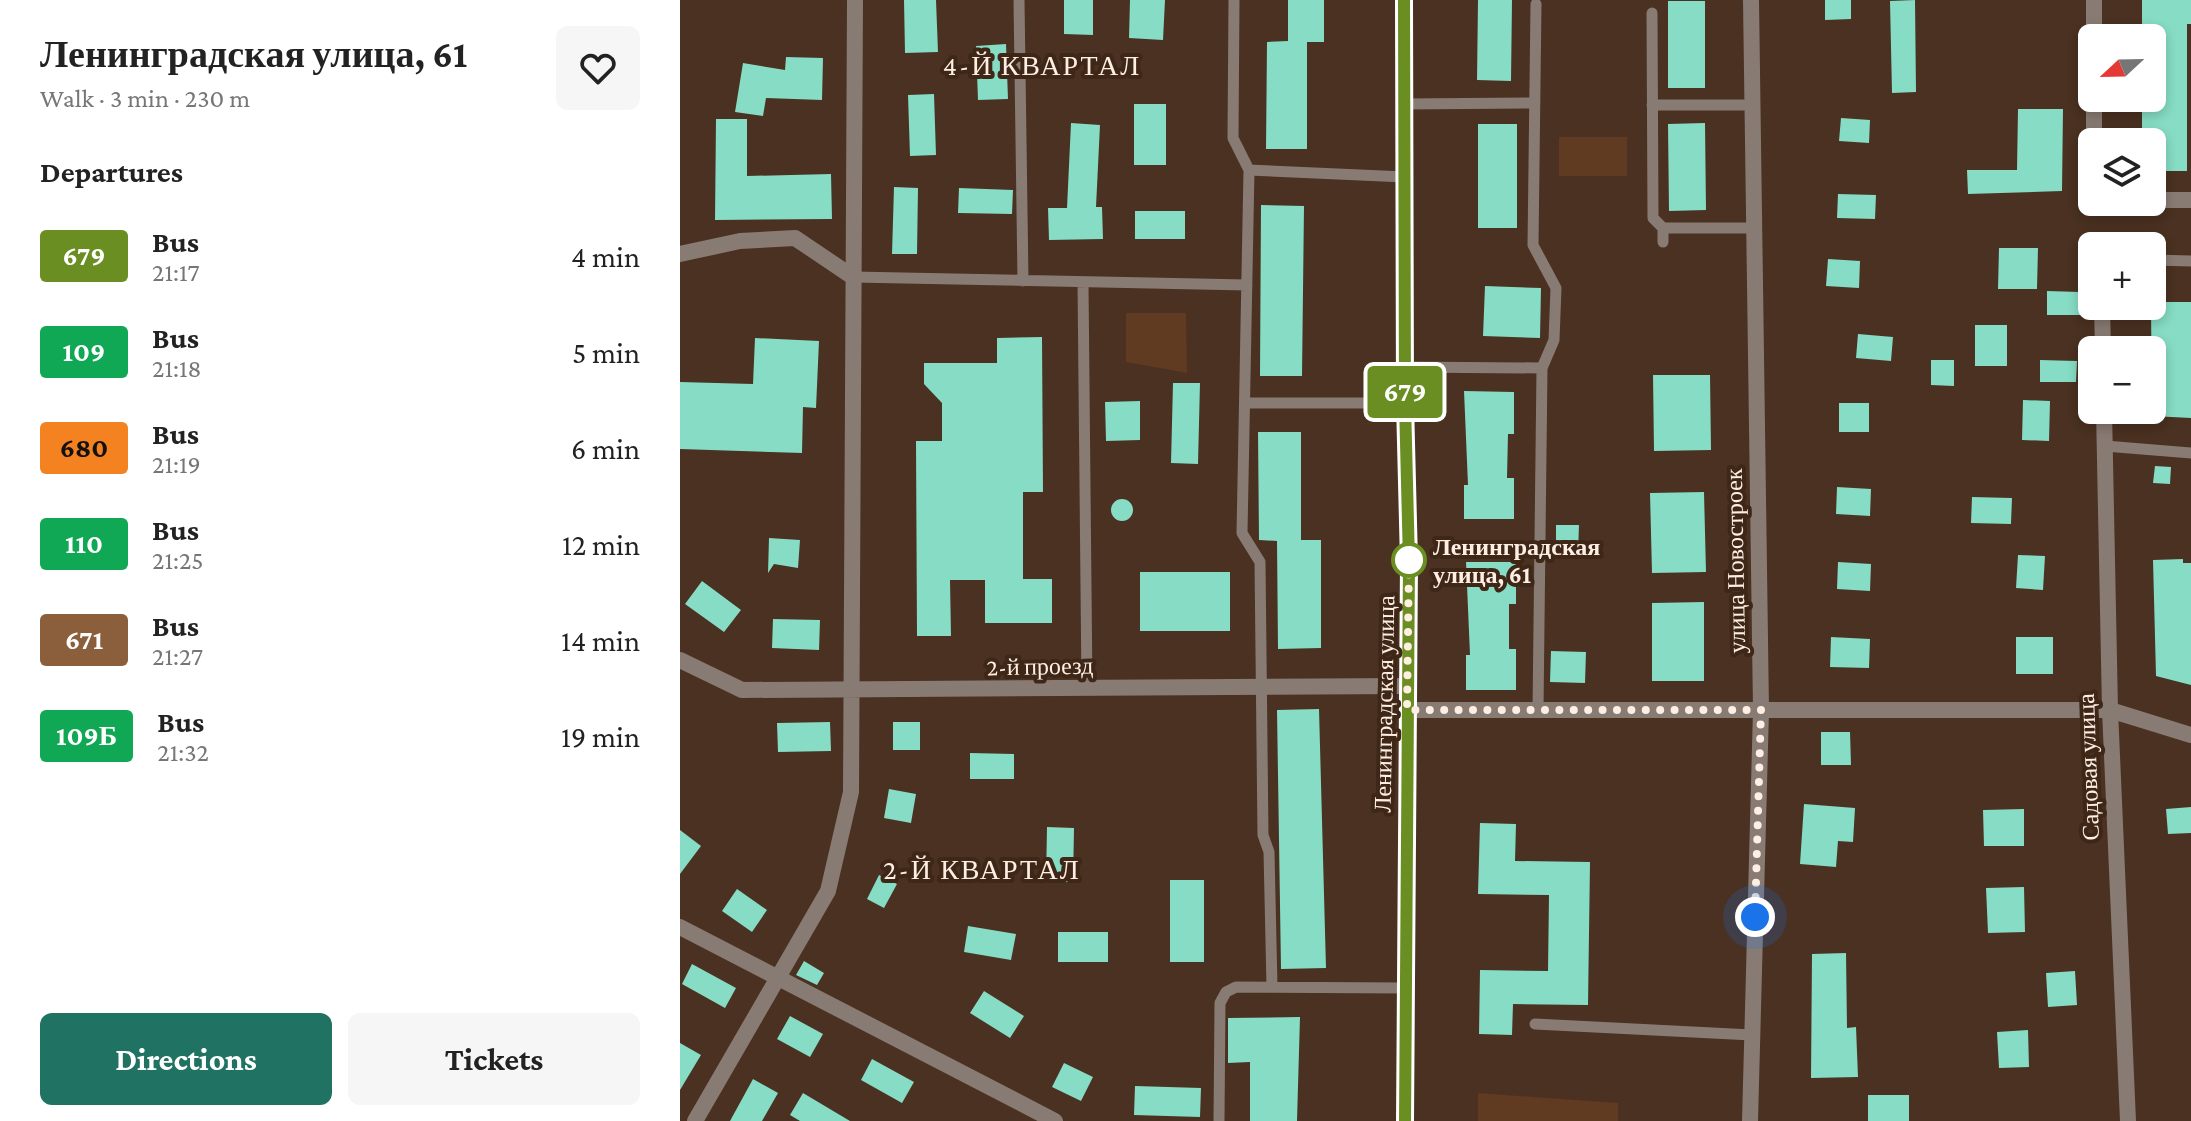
<!DOCTYPE html>
<meta charset="utf-8">
<style>
:root{--surface:#fff;--page:#f6f6f6;--text:#222;--muted:#767676;--accent:#207362}
body{margin:0;font-family:"Crimson Pro",serif;background:var(--page);color:var(--text);height:100vh;display:flex;flex-direction:column;font-size:30px;white-space:nowrap}
*{box-sizing:border-box;margin:0}
p{font-size:26px;color:var(--muted)}
.icon{flex:none;width:44px;height:44px;fill:none;stroke:currentColor;stroke-width:2;stroke-linecap:round;stroke-linejoin:round}
.map{position:relative;flex:1;overflow:hidden}
.panel{display:flex;flex-direction:column;background:var(--surface);width:680px}
.panel>*{flex:none}
.badge{padding:0 16px;border-radius:6px;font-size:28px;line-height:52px}
.needle{width:52px;rotate:248deg}
.fabs{position:absolute;left:1398px;top:24px;display:grid;gap:16px}
.fabs a{display:grid;place-items:center;width:88px;height:88px;border-radius:12px;background:var(--surface);box-shadow:0 4px 12px #0003;font-size:40px}
.you{position:absolute;width:40px;height:40px;margin:-20px;border:6px solid #fff;border-radius:50%;background:#1a73e8;box-shadow:0 0 0 12px #1a73e833}
.map>.badge{position:absolute;translate:-50% -50%;box-shadow:0 0 0 4px #fff}
h2{padding:0 40px;font-size:30px;line-height:72px}
.round{display:grid;place-items:center;flex:none;width:84px;height:84px;border-radius:12px;background:var(--page)}
.head{display:flex;align-items:center;justify-content:space-between;height:136px;padding:0 40px}
h1{font-size:38px;font-weight:700;line-height:60px}
.primary-button{display:flex;gap:16px;margin-top:auto;padding:16px 40px}
.primary-button a{flex:1;height:92px;border-radius:12px;background:var(--accent);color:#fff;font-size:32px;font-weight:700;line-height:92px;text-align:center}
.primary-button a+a{background:var(--page);color:var(--text)}
ul{padding:0;list-style:none}
li{display:flex;align-items:center;gap:24px;height:96px;padding:0 40px}
li div{flex:1}
li b{display:block;font-size:30px}
li em{font-style:normal}
li .badge{min-width:88px;font-weight:700;text-align:center}
main{display:flex;flex:1;min-height:0}
.map>svg:first-child{display:block}
.green{fill:#603a21}
.building{fill:#86dcc4}
.lines{fill:none;stroke-linecap:round;stroke-linejoin:round}
.service{stroke:#887b73;stroke-width:11}
.minor{stroke:#887b73;stroke-width:16}
.secondary{stroke:#b5a094;stroke-width:16}
.line-casing{stroke:#fff;stroke-width:18}
.line{stroke:#6b8e23;stroke-width:12}
.walk{stroke:#feeee4;stroke-width:8;stroke-dasharray:0 14.4}
.stop-dot{fill:#fff;stroke:#6b8e23;stroke-width:4}
.labels{text-anchor:middle;dominant-baseline:central;stroke-width:8;stroke-linejoin:round;paint-order:stroke}
.stop-label{font-size:24px;font-weight:bold;fill:#feeee4;stroke:#3f2717;text-anchor:start}
.street-label{font-size:24px;fill:#feeee4;stroke:#3f2717}
.quarter-label{font-size:28px;letter-spacing:2px;fill:#feeee4;stroke:#3f2717}
</style>
<main>
<section class="panel">
<div class="head"><div><h1>Ленинградская улица, 61</h1><p>Walk · 3 min · 230 m</p></div><a class="round"><svg class="icon" aria-label="heart" viewBox="0 0 24 24"><path d="M12 20l-8-8c-3-5 5-10 8-4 3-6 11-1 8 4z"/></svg></a></div>
<h2>Departures</h2>
<ul>
<li><span class="badge" style="background:#6b8e23;color:#fff">679</span><div><b>Bus</b><p>21:17</p></div><em>4 min</em></li>
<li><span class="badge" style="background:#10a855;color:#fff">109</span><div><b>Bus</b><p>21:18</p></div><em>5 min</em></li>
<li><span class="badge" style="background:#f58220;color:#111">680</span><div><b>Bus</b><p>21:19</p></div><em>6 min</em></li>
<li><span class="badge" style="background:#10a855;color:#fff">110</span><div><b>Bus</b><p>21:25</p></div><em>12 min</em></li>
<li><span class="badge" style="background:#8b5e3c;color:#fff">671</span><div><b>Bus</b><p>21:27</p></div><em>14 min</em></li>
<li><span class="badge" style="background:#10a855;color:#fff">109Б</span><div><b>Bus</b><p>21:32</p></div><em>19 min</em></li>
</ul>
<div class="primary-button"><a>Directions</a><a>Tickets</a></div>
</section>
<div class="map">
<svg width="1511" height="1121" viewBox="0 0 1511 1121">
<rect width="100%" height="100%" fill="#4a3121"/>
<path class="green" d="M879 137H947V176H879Z
M446 313H506L507 373 446 362Z
M798 1093 938 1103V1121H798Z"/>
<path class="building" d="M224 0H256L258 52 225 53Z
M384 0H413V35L384 34Z
M450 0H485L483 40 449 38Z
M608 0H644V42H627V149H586L587 42 608 41Z
M798 0H832L831 81 797 80Z
M1145 0H1171V19L1145 20Z
M1235 0 1236 92 1212 93 1210 1Z
M1462 0H1511V24H1507V171H1472V142H1462V98H1472V38H1462Z
M988 1H1025V88H988Z
M326 44 328 99 298 100 296 46Z
M106 57 143 58 142 100 86 98 83 116 55 112 63 63 105 70Z
M254 94 256 155 230 156 228 95Z
M454 104H486V165H454Z
M1338 109H1383L1382 191 1288 194 1287 170H1337Z
M1161 118 1190 120 1189 143 1159 141Z
M36 119H67V176L151 174 152 219 35 220Z
M391 123 420 125 416 207H422L423 239 369 240 368 208H387Z
M1025 123 1026 210 989 211 988 124Z
M798 124H837V228H798Z
M214 187 238 188 237 254H212Z
M279 188 333 190 332 214 278 213Z
M1158 194 1196 195 1195 219 1157 218Z
M581 205 624 206 622 376H580Z
M455 211H505V239H455Z
M1319 248H1358L1357 289H1318Z
M1148 259 1180 261 1179 288 1146 286Z
M805 286 861 288 860 338 803 336Z
M1367 291 1400 292V315H1367Z
M1482 302H1511V418L1472 416 1471 307H1482Z
M1295 325H1327V366H1295Z
M1178 334 1213 337 1211 361 1176 358Z
M362 337 363 492H343V579H372V623H305V580H270L271 636H237L236 441H262V403L244 384V363H317V338Z
M75 338 139 341 136 408 123 407 122 453 0 449V382L73 384Z
M1251 360H1274V386L1251 385Z
M1360 360 1397 361 1396 382H1360Z
M973 375H1030L1031 450 974 451Z
M493 383H520L518 464 491 463Z
M784 391 834 392V434H828L827 478H834V519H784V485H788Z
M1343 400 1370 401 1369 441 1342 440Z
M460 401V440L426 441 425 402Z
M1159 403H1189V432H1159Z
M578 432H621V540H641V648L598 649 597 541 579 540Z
M1475 466 1491 467 1490 484 1473 483Z
M1157 487 1191 489 1190 516 1156 514Z
M1024 492 1026 572 972 573 970 493Z
M1292 497 1332 498 1331 524 1291 523Z
M431 510a11 11 0 1 1 22 0a11 11 0 1 1-22 0Z
M876 525H899L898 554H876Z
M89 538 120 540 118 568 94 564 88 573Z
M1338 555 1365 556 1363 590 1336 588Z
M1503 559V563H1511V685L1476 676 1473 560Z
M786 562H836V604H829V649H836V690H786V655H790Z
M1158 562 1191 564 1190 591 1157 589Z
M460 572H550V631H460Z
M22 581 61 610 44 632 5 604Z
M1024 602V681H972V603Z
M93 619 140 620 139 650 92 648Z
M1151 637 1190 639 1189 668 1150 667Z
M1336 637H1373V674H1336Z
M871 651 906 652 905 683 870 682Z
M639 709 646 968 601 969 597 710Z
M150 722 151 751 98 752 97 723Z
M213 722H240V750H213Z
M1141 732H1170L1171 765H1141Z
M290 753 334 754V779H290Z
M209 789 236 794 231 823 204 818Z
M1124 804 1175 808 1173 842 1158 841 1156 867 1120 864Z
M1511 807V833L1488 834 1486 809Z
M1344 809V846H1304L1303 810Z
M800 823 836 824 835 861 910 862 908 1005 833 1004 832 1035 799 1034 800 970 868 971 869 895 798 894Z
M367 827 394 828 393 882H366Z
M0 830 21 846 0 874Z
M199 875 217 884 204 908 187 899Z
M490 880H524V962H490Z
M1344 887 1345 932 1308 933 1306 888Z
M57 889 87 910 72 932 42 911Z
M288 926 336 934 331 960 284 952Z
M378 932H428V962H378Z
M1166 953 1167 1028 1176 1027 1178 1077 1131 1078 1132 954Z
M124 961 144 973 137 985 116 975Z
M12 964 56 988 45 1008 2 984Z
M1395 971 1397 1005 1368 1007 1366 973Z
M304 991 344 1016 330 1038 290 1013Z
M110 1016 143 1034 130 1057 97 1039Z
M620 1017 617 1121H570V1062L548 1063V1018Z
M1348 1030 1349 1067 1319 1068 1317 1032Z
M0 1043 21 1055 0 1090Z
M192 1059 234 1082 222 1103 181 1080Z
M384 1063 413 1077 401 1101 372 1087Z
M73 1079 98 1093 82 1121H50Z
M455 1086 521 1088 520 1117 454 1115Z
M123 1093 170 1121H120L110 1115Z
M1188 1095H1229V1121H1188Z"/>
<g class="lines">
<path class="service" d="M339 0 343 281
M554 0 553 138 569 170 562 533 580 562 583 835 589 852 592 987
M856 4 853 245 876 288 874 340 862 368 858 710
M972 13 973 218 983 228V242
M725 104 855 103
M972 105H1072
M569 170 725 177
M983 228H1074
M1472 260 1511 261
M173 277 567 285
M403 282 407 689
M725 367 862 368
M565 403H725
M1425 446 1511 453
M855 1024 1072 1035
M539 1121 540 1003 546 992 556 987 726 988"/>
<path class="minor" d="M1414 0V38
M1414 98V142
M1472 200H1511
M0 254 60 241 115 238 173 277
M1422 306 1423 350
M1424 410 1430 710 1448 1121
M0 660 62 690 727 686
M727 710H1430L1511 735
M0 927 375 1121
M15 1121 148 891 171 792 175 0
M1070 1121 1081 710 1071 0"/>
<path class="secondary" d="M724 0 725 403 729 562 725 1121"/>
</g>
<g class="lines">
<g class="line-casing">
<path id="line" d="M724 0 725 403 729 562 725 1121"/>
</g>
<use href="#line" class="line"/>
<path class="walk" d="M729 560 727 710H1081L1075 917"/>
</g>
<circle class="stop-dot" cx="729" cy="560" r="16"/>
<g class="labels">
<g class="stop-label">
<text x="753" y="546">Ленинградская<tspan x="753" dy="28">улица, 61</tspan></text>
</g>
<g class="street-label">
<text transform="translate(1055 561) rotate(-91)">улица Новостроек</text>
<text transform="translate(360 666) rotate(-1)">2-й проезд</text>
<text transform="translate(704 704) rotate(-89)">Ленинградская улица</text>
<text transform="translate(1408 767) rotate(-92)">Садовая улица</text>
</g>
<g class="quarter-label">
<text x="362" y="65">4-Й КВАРТАЛ</text>
<text x="302" y="869">2-Й КВАРТАЛ</text>
</g>
</g>
</svg>
<div class="fabs">
<a><svg class="needle" viewBox="-14 -14 28 28"><path d="M0-13l5 13h-10z" fill="#e53935"/><path d="M0 13l5-13h-10z" fill="#767676"/></svg></a>
<a><svg class="icon" aria-label="layers" viewBox="0 0 24 24"><path d="M12 4l9 5-9 5-9-5zM3 14l9 5 9-5"/></svg></a>
<a>+</a>
<a>−</a>
</div>
<div class="you" style="left:1075px;top:917px"></div>
<b class="badge" style="left:725px;top:392px;background:#6b8e23;color:#fff">679</b>
</div>
</main>
